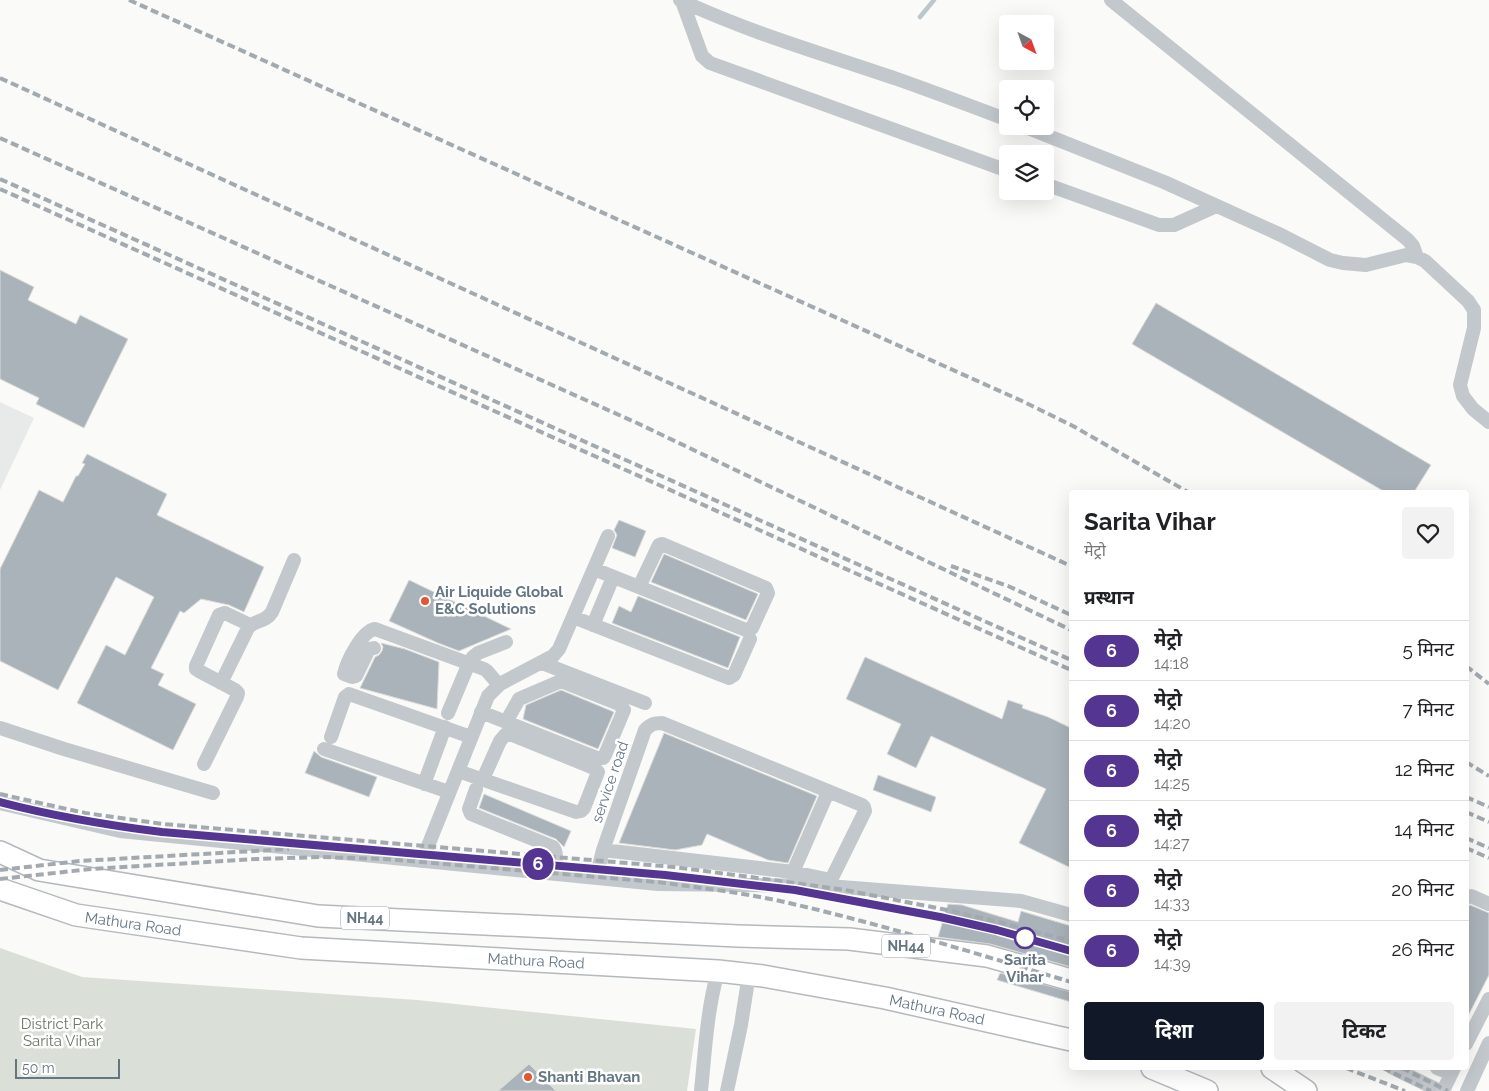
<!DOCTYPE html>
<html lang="hi">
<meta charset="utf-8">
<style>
:root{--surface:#fff;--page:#f2f2f2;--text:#202124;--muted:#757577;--line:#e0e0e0;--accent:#111827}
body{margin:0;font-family:Raleway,"Noto Sans Devanagari",sans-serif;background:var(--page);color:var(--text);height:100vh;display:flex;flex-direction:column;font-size:19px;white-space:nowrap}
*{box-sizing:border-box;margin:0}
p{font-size:16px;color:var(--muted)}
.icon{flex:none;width:28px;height:28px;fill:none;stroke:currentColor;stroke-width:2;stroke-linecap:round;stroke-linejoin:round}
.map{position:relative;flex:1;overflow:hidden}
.side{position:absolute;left:1069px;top:490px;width:400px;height:580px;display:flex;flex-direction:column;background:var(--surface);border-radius:5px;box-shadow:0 5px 20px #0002}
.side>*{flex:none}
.badge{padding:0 10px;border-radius:16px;font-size:18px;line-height:32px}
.needle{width:32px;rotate:139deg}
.tools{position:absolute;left:999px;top:15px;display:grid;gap:10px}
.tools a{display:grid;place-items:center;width:55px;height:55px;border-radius:5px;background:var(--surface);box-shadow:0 5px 20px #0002;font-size:25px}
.scale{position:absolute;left:15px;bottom:12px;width:105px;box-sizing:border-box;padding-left:5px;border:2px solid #657683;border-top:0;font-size:14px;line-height:18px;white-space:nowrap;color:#657683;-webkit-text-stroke:4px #fff;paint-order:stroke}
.map>.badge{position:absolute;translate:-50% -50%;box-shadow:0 0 0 2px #fff}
h2{padding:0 15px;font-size:19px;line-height:45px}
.round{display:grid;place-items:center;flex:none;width:52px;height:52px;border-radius:5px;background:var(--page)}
.head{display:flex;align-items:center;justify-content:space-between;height:85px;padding:0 15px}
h1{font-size:24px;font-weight:700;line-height:38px}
.action{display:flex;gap:10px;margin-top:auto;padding:10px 15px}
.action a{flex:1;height:58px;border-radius:5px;background:var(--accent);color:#fff;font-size:20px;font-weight:700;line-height:58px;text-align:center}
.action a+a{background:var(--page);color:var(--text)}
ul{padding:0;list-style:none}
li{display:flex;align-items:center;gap:15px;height:60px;padding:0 15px;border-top:1px solid var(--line)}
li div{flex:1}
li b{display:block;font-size:19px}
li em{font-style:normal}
li .badge{min-width:55px;font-weight:700;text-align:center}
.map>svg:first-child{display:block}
.built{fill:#e8e9e9}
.green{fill:#dadfd7}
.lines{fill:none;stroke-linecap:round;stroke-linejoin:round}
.stream{stroke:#bbc7cb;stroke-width:4.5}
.building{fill:#aab3b9;stroke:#dcdcda}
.highway-casing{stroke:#b4b9bd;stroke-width:24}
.minor{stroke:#c3c8cc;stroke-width:14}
.highway{stroke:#fff;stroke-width:21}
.rail{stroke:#a2aab0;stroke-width:4;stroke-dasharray:8 4;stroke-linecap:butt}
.line-casing{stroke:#fff;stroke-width:11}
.line{stroke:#553592;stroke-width:8}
.poi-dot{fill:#e4572e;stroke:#fff;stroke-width:2}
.stop-dot{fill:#fff;stroke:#553592;stroke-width:2.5}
.labels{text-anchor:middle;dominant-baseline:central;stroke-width:5;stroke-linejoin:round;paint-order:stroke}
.shield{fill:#fff;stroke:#939fa8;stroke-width:1}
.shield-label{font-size:14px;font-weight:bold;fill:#657683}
.poi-label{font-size:15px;font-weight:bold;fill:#657683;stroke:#fff;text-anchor:start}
.street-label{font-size:15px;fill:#657683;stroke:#fff}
.stop-label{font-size:15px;font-weight:bold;fill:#657683;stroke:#fff}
.park-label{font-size:15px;fill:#687a64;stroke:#fff}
</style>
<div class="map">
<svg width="1489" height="1091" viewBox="0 0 1489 1091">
<rect width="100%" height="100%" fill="#fafaf8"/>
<path class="built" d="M0 402 34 418 0 490Z"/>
<path class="green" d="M0 948 82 977 417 1000 696 1029 687 1091H0Z"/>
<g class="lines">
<path class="stream" d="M920 17 934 0"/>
</g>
<path class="building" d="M0 270 34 287 28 300 76 324 80 315 128 339 84 428 36 404 39 398 0 379Z
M1156 303 1431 465 1414 492H1385L1132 344Z
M87 454 167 494 157 515 264 567 244 612 229 605 201 599 184 613 180 611 151 668 164 674 158 685 196 704 173 750 77 703 106 645 125 655 154 597 116 577 58 690 0 661V569L39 490 63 502 76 476H78L85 464 82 463Z
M619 520 646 531 635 557 612 548 617 535 614 530Z
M664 554 758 594 746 620 651 582Z
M409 580 511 629 459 651 438 643 389 621Z
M638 596 740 637 728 668 612 623 619 606 631 612Z
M381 643 405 649 439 662 437 709 360 688 375 657 379 655 382 651 383 647Z
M865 657 1002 719 1008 700 1023 705 1022 708 1048 717 1071 728V868L1019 843 1046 789 931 736 916 768 887 754 901 724 846 699Z
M561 690 614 712 598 749 523 719 526 705Z
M664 733 817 796 788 863 768 860 707 834 702 845 675 850 619 843Z
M314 751 321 757 377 777 369 797 305 773Z
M878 775 936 797 931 812 873 790Z
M484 794 571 831 564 847 556 839 479 808Z
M948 904 962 905 1018 922 1021 911 1071 926V967L990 944 938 937Z
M1470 905 1489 913V975L1466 1020V907Z
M1000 973 1071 992V1002L997 980Z
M529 1064 556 1091H498Z"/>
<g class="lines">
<g class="highway-casing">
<path id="highway" d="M0 852 39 870 318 916 738 936 849 939 987 956 1071 980
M0 889 76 915 301 948 718 971 763 976 885 998 1071 1040
M1152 1068 1207 1091
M1272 1068 1306 1091"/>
</g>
<path class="minor" d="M680 0C750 33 824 54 897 79 934 92 971 106 1008 120
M1111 0 1408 240 1413 246 1417 257
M682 1 702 56 710 63 1008 171
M1023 126 1164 182 1281 235 1330 260 1343 263 1366 265 1406 255 1417 257 1425 261 1468 301 1474 310V328L1460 385 1463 396 1473 409 1489 422
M1045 184 1159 225H1174L1216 206
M594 569 746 630 752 628 768 593 766 588 662 544 659 545 639 587
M573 617 729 678 734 675 750 639
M593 625 611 582
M374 648 369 649 356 676 352 677 344 674C347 661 362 631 375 629L484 669 487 671 499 685
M542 663 645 703
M221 683 248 628C255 619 264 624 272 612L294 560
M481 712 597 758H603L605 755 624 710 619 704 561 681 519 699 506 722
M448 713 469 663 473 657 478 653 506 642
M0 728 64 749 213 793
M331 737 345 697 349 694 471 737
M324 749 449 792
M204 764 237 697 238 693 235 690 199 671 196 669V666L219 615 225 613 250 625
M458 771 576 812 581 811 584 808 598 772 594 768 510 734H506L500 741 483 779
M424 784 445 727
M476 789 469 809 471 814 553 847C559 854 554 865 552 873
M0 803 120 831 658 884 828 886 1021 901 1071 915
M422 861 488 696 500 684 553 656 559 649 608 536
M793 872 828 792
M596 878 603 850
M828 886 865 811 864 807 862 805 662 723C654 723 651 724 645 730L603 850 793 872 831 880
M1466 897 1471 896 1489 904
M1466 1044 1489 999
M1393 1068 1440 1091
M1437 1068 1442 1070
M701 1091C705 1051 707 1010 718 971
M727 1091 741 1025 749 974
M1443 1091 1454 1068
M1467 1091 1489 1043"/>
<use href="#highway" class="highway"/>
<path class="rail" d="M129 0 1022 401 1073 426 1188 492
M0 78 1071 566
M0 138 637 423 1071 630
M0 179 1071 660
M0 189 1071 670
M951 566 1008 586 1071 615
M1466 666 1489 684
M1466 762 1489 776
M0 794 85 813 163 824 674 867 750 877 845 890 942 909 999 922 1071 941
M1466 797 1489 807
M0 802C53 816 107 825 162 831L665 875 795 890 940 917 997 930 1071 951
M1466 812 1489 822
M1466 838 1489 848
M1466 848 1489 858
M0 870 80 861 289 849
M0 879 91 869 256 859 320 857 385 859 658 882C701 888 746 893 789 903 884 925 978 954 1071 982
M1346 1068 1405 1091
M1383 1068 1431 1091
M1402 1068 1448 1091"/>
</g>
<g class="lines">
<g class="line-casing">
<path id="line" d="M0 802C53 816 107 825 162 832L665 875 795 890 940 917 997 930 1071 951"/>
</g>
<use href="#line" class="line"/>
</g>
<g class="poi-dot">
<circle cx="425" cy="601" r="5"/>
<circle cx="528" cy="1077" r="5"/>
</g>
<circle class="stop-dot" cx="1025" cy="938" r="10"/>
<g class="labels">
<g class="shield">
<rect x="341" y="906.5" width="48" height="23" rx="4"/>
<rect x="882" y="934.5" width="48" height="23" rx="4"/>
</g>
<g class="shield-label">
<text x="365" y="918">NH44</text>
<text x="906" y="946">NH44</text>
</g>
<g class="poi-label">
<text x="435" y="592">Air Liquide Global<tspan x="435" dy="17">E&amp;C Solutions</tspan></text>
<text x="538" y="1077">Shanti Bhavan</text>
</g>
<g class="street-label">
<text transform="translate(610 782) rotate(-71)">service road</text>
<text transform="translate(133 924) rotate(8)">Mathura Road</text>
<text transform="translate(536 961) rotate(3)">Mathura Road</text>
<text transform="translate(937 1010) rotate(12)">Mathura Road</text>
</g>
<g class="stop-label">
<text x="1025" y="960">Sarita<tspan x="1025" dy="17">Vihar</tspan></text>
</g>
<g class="park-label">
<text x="62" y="1024">District Park<tspan x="62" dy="17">Sarita Vihar</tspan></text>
</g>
</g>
</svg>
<div class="tools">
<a><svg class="needle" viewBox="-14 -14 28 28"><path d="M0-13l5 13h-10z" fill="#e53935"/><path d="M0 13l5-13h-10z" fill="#757577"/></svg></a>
<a><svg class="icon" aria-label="locate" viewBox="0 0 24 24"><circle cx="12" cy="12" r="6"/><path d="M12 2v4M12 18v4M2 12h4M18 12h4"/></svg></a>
<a><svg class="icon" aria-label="layers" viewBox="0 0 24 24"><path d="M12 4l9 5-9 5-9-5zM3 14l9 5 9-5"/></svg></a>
</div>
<div class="scale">50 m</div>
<b class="badge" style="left:538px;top:864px;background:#553592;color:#fff">6</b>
<section class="side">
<div class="head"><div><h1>Sarita Vihar</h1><p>मेट्रो</p></div><a class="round"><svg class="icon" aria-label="heart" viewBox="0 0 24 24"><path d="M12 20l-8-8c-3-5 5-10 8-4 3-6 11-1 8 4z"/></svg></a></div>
<h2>प्रस्थान</h2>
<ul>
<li><span class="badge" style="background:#553592;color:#fff">6</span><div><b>मेट्रो</b><p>14:18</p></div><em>5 मिनट</em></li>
<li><span class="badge" style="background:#553592;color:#fff">6</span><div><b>मेट्रो</b><p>14:20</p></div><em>7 मिनट</em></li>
<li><span class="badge" style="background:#553592;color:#fff">6</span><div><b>मेट्रो</b><p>14:25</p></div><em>12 मिनट</em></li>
<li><span class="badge" style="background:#553592;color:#fff">6</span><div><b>मेट्रो</b><p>14:27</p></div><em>14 मिनट</em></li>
<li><span class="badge" style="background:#553592;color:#fff">6</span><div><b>मेट्रो</b><p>14:33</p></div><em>20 मिनट</em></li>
<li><span class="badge" style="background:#553592;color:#fff">6</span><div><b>मेट्रो</b><p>14:39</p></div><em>26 मिनट</em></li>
</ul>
<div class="action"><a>दिशा</a><a>टिकट</a></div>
</section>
</div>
